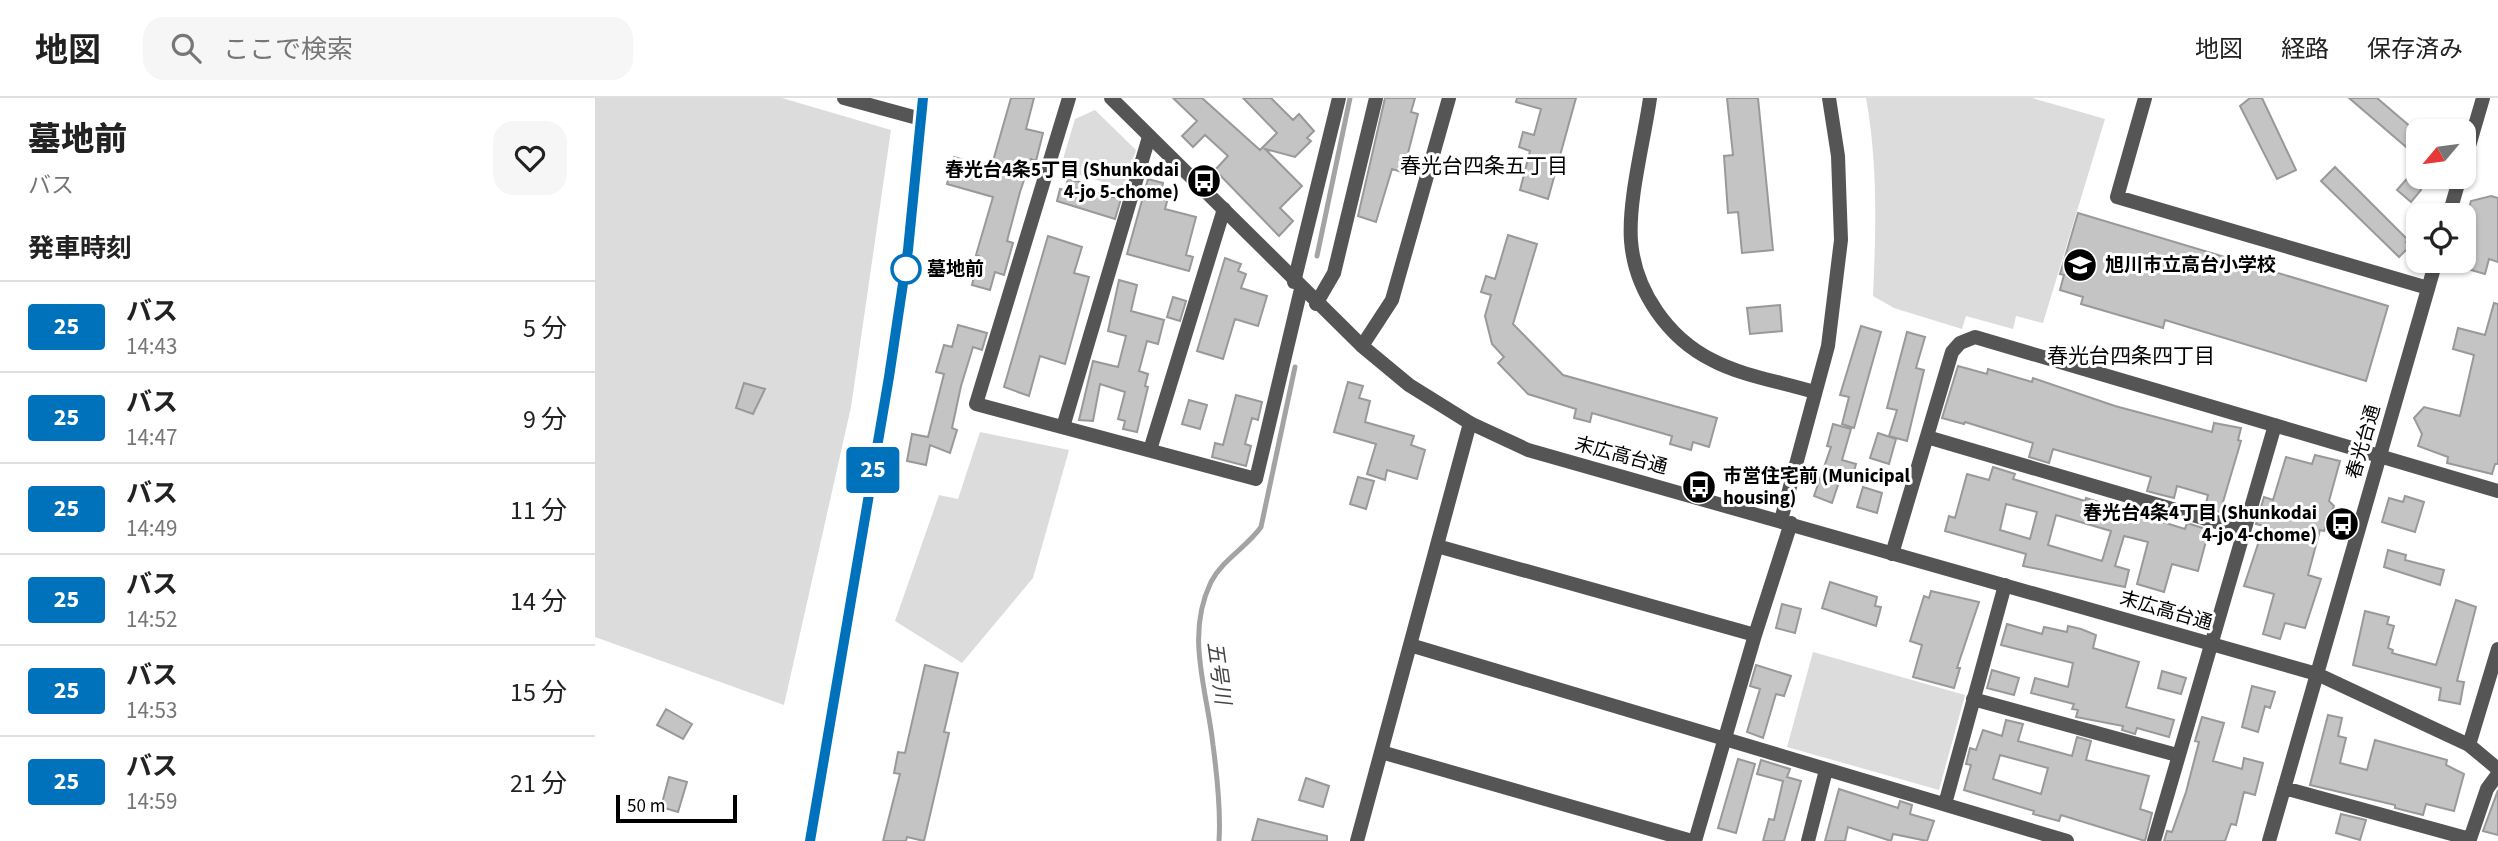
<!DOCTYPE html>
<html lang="ja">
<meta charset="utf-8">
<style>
:root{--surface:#fff;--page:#f6f6f6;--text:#222;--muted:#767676;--line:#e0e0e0}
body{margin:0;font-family:"Source Sans 3","Noto Sans JP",sans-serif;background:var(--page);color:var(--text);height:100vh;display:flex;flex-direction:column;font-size:26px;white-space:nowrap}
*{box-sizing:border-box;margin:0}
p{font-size:23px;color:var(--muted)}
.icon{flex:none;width:38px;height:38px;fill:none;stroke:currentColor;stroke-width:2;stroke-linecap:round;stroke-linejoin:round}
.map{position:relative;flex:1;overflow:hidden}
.panel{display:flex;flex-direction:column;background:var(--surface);width:595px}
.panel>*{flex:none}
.badge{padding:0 14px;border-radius:5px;font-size:24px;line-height:46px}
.needle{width:46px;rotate:241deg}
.tools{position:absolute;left:1811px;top:21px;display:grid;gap:14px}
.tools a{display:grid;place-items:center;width:70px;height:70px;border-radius:14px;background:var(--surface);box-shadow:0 2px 5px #0004;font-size:35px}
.scale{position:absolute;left:21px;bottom:18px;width:121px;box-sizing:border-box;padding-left:7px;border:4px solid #000;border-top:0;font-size:19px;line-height:24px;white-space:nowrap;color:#000;-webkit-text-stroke:5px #fff;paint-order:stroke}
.map>.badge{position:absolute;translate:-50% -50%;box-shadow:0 0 0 4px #fff}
h2{padding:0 28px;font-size:26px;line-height:63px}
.round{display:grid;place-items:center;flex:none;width:74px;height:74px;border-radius:21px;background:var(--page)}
.summary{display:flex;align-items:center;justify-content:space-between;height:119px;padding:0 28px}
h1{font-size:33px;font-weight:800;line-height:52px}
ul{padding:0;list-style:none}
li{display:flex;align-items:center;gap:21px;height:91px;padding:0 28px;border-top:2px solid var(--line)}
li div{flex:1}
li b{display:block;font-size:26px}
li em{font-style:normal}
li .badge{min-width:77px;font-weight:700;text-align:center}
header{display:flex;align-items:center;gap:42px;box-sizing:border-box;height:98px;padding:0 35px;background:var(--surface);border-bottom:2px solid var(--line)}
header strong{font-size:33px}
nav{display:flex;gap:38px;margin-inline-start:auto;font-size:24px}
.search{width:490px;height:63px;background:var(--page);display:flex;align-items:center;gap:18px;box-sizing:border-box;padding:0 24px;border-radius:21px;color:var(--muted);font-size:26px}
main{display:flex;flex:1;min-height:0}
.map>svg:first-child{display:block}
.green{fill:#dcdcdc}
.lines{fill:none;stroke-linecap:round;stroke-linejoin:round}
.stream{stroke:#a3a3a3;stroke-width:5}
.building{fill:#c4c4c4;stroke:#999;stroke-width:2;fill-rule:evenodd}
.minor{stroke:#555;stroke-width:14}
.tertiary{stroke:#555;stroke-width:14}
.line-casing{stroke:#fff;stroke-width:16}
.line{stroke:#0072bc;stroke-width:10}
.stop-dot{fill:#fff;stroke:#0072bc;stroke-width:3.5}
.labels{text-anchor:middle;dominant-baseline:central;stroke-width:6;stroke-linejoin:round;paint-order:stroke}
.poi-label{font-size:19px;font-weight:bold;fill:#000;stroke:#fff;text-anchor:end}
.stop-label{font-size:19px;font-weight:bold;fill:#000;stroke:#fff;text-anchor:start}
.street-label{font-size:19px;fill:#000;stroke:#fff}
.neighbourhood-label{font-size:21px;fill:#000;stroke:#fff}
.water-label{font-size:21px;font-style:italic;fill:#444;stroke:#fff}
</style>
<header>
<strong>地図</strong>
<div class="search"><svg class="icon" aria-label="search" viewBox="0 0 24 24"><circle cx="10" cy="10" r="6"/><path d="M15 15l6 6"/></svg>ここで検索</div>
<nav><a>地図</a><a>経路</a><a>保存済み</a></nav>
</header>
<main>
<section class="panel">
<div class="summary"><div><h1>墓地前</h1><p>バス</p></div><a class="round"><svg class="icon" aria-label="heart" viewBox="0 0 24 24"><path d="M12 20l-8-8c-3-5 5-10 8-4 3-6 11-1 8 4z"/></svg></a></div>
<h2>発車時刻</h2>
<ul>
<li><span class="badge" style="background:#0072bc;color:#fff">25</span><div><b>バス</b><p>14:43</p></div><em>5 分</em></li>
<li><span class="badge" style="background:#0072bc;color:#fff">25</span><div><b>バス</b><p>14:47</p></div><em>9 分</em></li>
<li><span class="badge" style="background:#0072bc;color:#fff">25</span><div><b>バス</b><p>14:49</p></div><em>11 分</em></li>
<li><span class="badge" style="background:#0072bc;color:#fff">25</span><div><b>バス</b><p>14:52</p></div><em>14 分</em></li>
<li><span class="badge" style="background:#0072bc;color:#fff">25</span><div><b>バス</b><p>14:53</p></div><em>15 分</em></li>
<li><span class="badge" style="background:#0072bc;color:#fff">25</span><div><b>バス</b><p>14:59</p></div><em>21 分</em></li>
</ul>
</section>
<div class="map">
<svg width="1903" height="743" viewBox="0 0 1903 743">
<rect width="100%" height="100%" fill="#fff"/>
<path class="green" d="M0 0H187L296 32 256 309 189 607 0 539Z
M1271 0H1437L1510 21 1448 225 1421 218 1418 231 1371 218 1367 231 1299 210 1278 198C1281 132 1283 66 1271 0Z
M500 12 541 52 528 90 465 71 480 21Z
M385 334 474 352 438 480 367 565 300 523 344 397 363 401Z
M1218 554 1370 597 1344 692 1192 649Z"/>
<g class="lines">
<path class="stream" d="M722 158 755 0
M624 743C626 713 622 677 618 647 612 591 590 538 616 484 628 461 652 449 666 429L700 269"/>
</g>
<path class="building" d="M416 0H439L431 31 448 35 441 63 436 61 425 94 412 143 418 145 409 177 400 174 395 192 377 187 384 158 381 157 398 99 352 86 359 59 396 70Z
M578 0H607L665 52 682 35 648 0H676L698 22 704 16 719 33 712 40 716 43 700 59 670 51 707 88 685 110 698 123 684 138 620 72 633 58 610 37 598 49 587 38 602 23Z
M790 0H820L816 14 823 16 810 67 807 74 797 71 781 124 763 118Z
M922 0H981L953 101 925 92 935 53 924 49 928 34 939 37 946 11 921 4Z
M1132 0H1163L1178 152 1147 155 1143 114 1133 115 1129 58 1138 57Z
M1655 0H1667L1701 72 1682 81 1645 8Z
M1754 0H1782L1824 36V60Z
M1824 67 1826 92 1816 104 1802 92Z
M1740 69 1813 142 1811 144 1815 148 1804 159 1726 83Z
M473 81 489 85 487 91 526 101 520 121 462 103 465 91 470 92Z
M553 81 568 85 567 90 575 92 570 111 601 119 591 157 598 159 594 173 532 156Z
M1896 98 1903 100V164L1894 161 1890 176 1869 170V127L1876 103Z
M1483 115 1793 208 1771 283 1570 222 1568 230 1486 206 1488 199 1465 192 1469 177 1465 176Z
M913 137 942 146 918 226 968 277 1122 320 1114 349 1098 344 1096 352 1075 346 1077 338 997 315 995 324 979 320 981 311 933 296 903 265 909 259 897 246 890 218 896 197 886 194 891 178 900 181Z
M453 138 487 149 479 175 494 179 470 266 445 258 434 298 409 289Z
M630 160 646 166 643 173 651 176 646 190 672 198 663 228 640 221 628 261 602 253Z
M524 182 542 187 536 213 569 222 563 246 552 243 544 273 553 276 550 288 553 289 542 334 528 331 530 323 523 321 530 294 505 286 498 323 484 322 498 263 523 269 531 238 513 233Z
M578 199 591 203 585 223 572 219Z
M1899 205 1903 206V366H1900L1897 376 1852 365 1853 359 1823 348 1827 336 1819 320 1829 309 1865 318 1879 257 1858 251 1863 230 1890 237Z
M1185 207 1187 233 1155 236 1152 210Z
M363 227 392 235 387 252 378 249 366 288 357 330 362 332 355 355 335 347 331 367 312 363 317 336 333 339 349 276 341 274 349 247 357 249Z
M1266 228 1286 234 1259 330 1247 326 1254 299 1245 297Z
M1312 234 1330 239 1321 270 1329 272 1312 343 1294 338 1302 312 1292 310Z
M1363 268 1392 276 1393 271 1437 284 1438 280 1520 308 1617 334 1619 325 1646 330 1643 342 1646 343 1625 414 1610 409 1613 397 1582 388 1579 400 1563 396 1552 393 1556 379 1458 351 1454 365 1434 359 1438 345 1370 324 1369 326 1347 320Z
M753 284 768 288 764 300 775 303 770 324 819 338 816 347 830 352 822 381 792 372 790 382 772 376 781 346 739 334Z
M149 285 170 291 158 316 141 310Z
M641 297 667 304 663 322 657 320 650 346 656 348 651 368 617 359 620 345 628 347Z
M594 302 612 307 605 331 587 326Z
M1238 326 1256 331 1247 362 1261 366 1256 384 1245 381 1237 405 1219 398 1236 349 1232 348Z
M1283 335 1301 341 1294 366 1275 360Z
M1720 357 1745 363 1734 403 1739 408 1729 433 1725 432 1713 477 1726 481 1710 530 1690 525 1685 541 1668 536 1679 496 1649 488 1669 428 1661 426 1669 399 1678 402 1691 359 1717 366Z
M1398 369 1420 376 1418 381 1490 403 1491 400 1590 431 1592 425 1614 432 1603 473 1577 466 1569 494 1542 486 1553 444 1529 438 1520 468 1534 472 1530 489 1428 468 1431 456 1350 433 1354 418 1360 420 1372 376 1394 382ZM1411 406 1442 414 1435 441 1405 432ZM1461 417 1516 433 1507 463 1453 447Z
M763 379 779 383 771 411 755 406Z
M1268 389 1287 395 1282 415 1262 409Z
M1810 398 1829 404 1820 434 1787 424 1794 400 1808 404Z
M1793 452 1811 457 1810 462 1849 472 1845 487 1789 469Z
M1235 484 1282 499 1280 508 1286 509 1281 528 1227 510Z
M1336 493 1384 504 1362 570H1365L1359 590 1318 579 1327 547 1315 543 1329 498 1334 500Z
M1861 502 1881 509 1862 583 1869 584 1865 606 1844 602 1846 590 1758 567 1770 513 1794 519 1792 526 1799 528 1793 550 1798 552 1797 555 1841 567Z
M1187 506 1206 511 1200 535 1181 530Z
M1412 526 1447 536 1449 529 1472 534 1473 528 1486 531 1501 537 1498 550 1544 564 1531 609 1579 622 1574 639 1542 630 1540 636 1527 632 1528 628 1481 619 1483 612 1477 611 1479 606 1436 595 1440 580 1473 589 1478 565 1406 547Z
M330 567 363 575 349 634 354 635 329 743 312 739 311 743H288L305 676 299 675 303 654 310 655Z
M1161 567 1196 578 1189 598 1181 596 1168 640 1152 634 1165 591 1155 588Z
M1397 572 1424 580 1419 597 1392 590Z
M1567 573 1591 580 1586 596 1563 590Z
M1657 588 1680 594 1675 610 1670 608 1663 634 1647 629Z
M71 611 97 626 88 641 62 627Z
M1733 617 1747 620 1743 638 1751 640 1745 665 1772 672 1780 642 1852 662 1851 667 1869 676 1859 713 1831 706 1828 717 1800 710V707L1715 687Z
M1607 619 1629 625 1618 663 1647 671 1649 660 1668 665 1660 697 1649 694 1641 727 1636 726 1630 743H1569L1572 733 1577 734 1591 694 1604 644 1600 643Z
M1411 622 1428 626 1423 643 1477 658 1482 639 1496 643 1491 662 1554 678 1545 711 1557 715 1550 743 1466 717 1464 723 1438 716 1439 713 1369 692 1376 667 1371 666 1375 650 1381 652 1388 632 1407 638ZM1405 657 1453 670 1446 696 1398 681Z
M1143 661 1160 666 1141 735 1123 730Z
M1166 662 1195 671 1192 679 1206 683 1189 743H1168L1174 721 1179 722 1188 683 1162 676Z
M74 679 92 684 83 714 66 709Z
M711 680 734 688 728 709 704 702Z
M1244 691 1303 710 1305 703 1317 707 1315 716 1339 723 1332 743 1298 736 1296 743 1253 729 1250 743H1230Z
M1903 692V737L1888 733Z
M1746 716 1771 722 1765 742 1741 735Z
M663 721 732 738V743H657Z"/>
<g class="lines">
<path class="minor" d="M249 0 326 21
M474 0 381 306 661 381 706 191
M1055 0C1049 43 1033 102 1036 143 1040 193 1073 240 1117 262 1147 278 1187 284 1219 294
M1550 0 1522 99 1833 190
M699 184 744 0
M721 206 739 175 781 0
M767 248 797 202 854 0
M468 329 554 39
M1332 339 1649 432
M555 352 629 111
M1186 422 1233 248 1246 142 1243 58 1234 0
M842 448 1160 537
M1297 456 1357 254 1365 245 1380 239 1903 393
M815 547 1472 743
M1378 601 1582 657
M1874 647 1903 551
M786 654 1097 743
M1689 690 1875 741 1892 691 1903 676
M1350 706 1410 487
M215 743 290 304 313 152 328 0
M762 743 875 325
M1100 743 1160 537 1196 425
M1213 743 1231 672
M1559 743 1680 327
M1674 743 1722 576"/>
<path class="tertiary" d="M516 0 767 248 814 287 875 325 933 352 1722 576 1874 647 1903 671
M1869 65 1888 0
M1854 117 1865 79
M1722 576 1841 163"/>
</g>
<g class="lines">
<g class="line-casing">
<path id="line" d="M215 743 294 279 313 152 328 0"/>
</g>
<use href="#line" class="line"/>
</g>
<defs>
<g id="bus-disc" transform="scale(1.75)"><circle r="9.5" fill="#000" stroke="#fff"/><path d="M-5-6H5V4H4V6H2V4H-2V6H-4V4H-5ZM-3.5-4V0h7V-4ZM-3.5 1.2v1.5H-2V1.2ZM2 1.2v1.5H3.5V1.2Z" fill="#fff"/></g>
<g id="school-disc" transform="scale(1.75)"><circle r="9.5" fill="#000" stroke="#fff"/><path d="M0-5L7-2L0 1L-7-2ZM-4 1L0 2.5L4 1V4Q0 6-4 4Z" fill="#fff"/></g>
</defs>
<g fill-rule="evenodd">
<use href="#bus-disc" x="609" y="83"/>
<use href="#school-disc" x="1485" y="167"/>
<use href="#bus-disc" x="1104" y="389"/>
<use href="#bus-disc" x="1747" y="426"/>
</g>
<circle class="stop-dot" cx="311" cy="171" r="14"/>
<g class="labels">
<g class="poi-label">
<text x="584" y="72">春光台4条5丁目 (Shunkodai<tspan x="584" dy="22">4-jo 5-chome)</tspan></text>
<text x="1510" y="167" text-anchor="start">旭川市立高台小学校</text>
<text x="1128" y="378" text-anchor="start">市営住宅前 (Municipal<tspan x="1128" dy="22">housing)</tspan></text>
<text x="1722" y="415">春光台4条4丁目 (Shunkodai<tspan x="1722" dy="22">4-jo 4-chome)</tspan></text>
</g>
<g class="stop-label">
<text x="332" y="171">墓地前</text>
</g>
<g class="street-label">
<text transform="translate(1769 344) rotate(-74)">春光台通</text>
<text transform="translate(1026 358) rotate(15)">末広高台通</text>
<text transform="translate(1571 513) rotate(16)">末広高台通</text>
</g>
<g class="neighbourhood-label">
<text x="889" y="68">春光台四条五丁目</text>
<text x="1536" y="258">春光台四条四丁目</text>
</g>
<g class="water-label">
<text transform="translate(624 575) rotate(82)">五号川</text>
</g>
</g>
</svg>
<div class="tools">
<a><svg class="needle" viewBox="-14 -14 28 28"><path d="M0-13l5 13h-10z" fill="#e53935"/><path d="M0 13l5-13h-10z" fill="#767676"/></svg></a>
<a><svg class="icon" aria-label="locate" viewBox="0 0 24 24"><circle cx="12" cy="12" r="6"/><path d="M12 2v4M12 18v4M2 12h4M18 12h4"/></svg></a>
</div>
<div class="scale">50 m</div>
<b class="badge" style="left:278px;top:372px;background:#0072bc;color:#fff">25</b>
</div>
</main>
